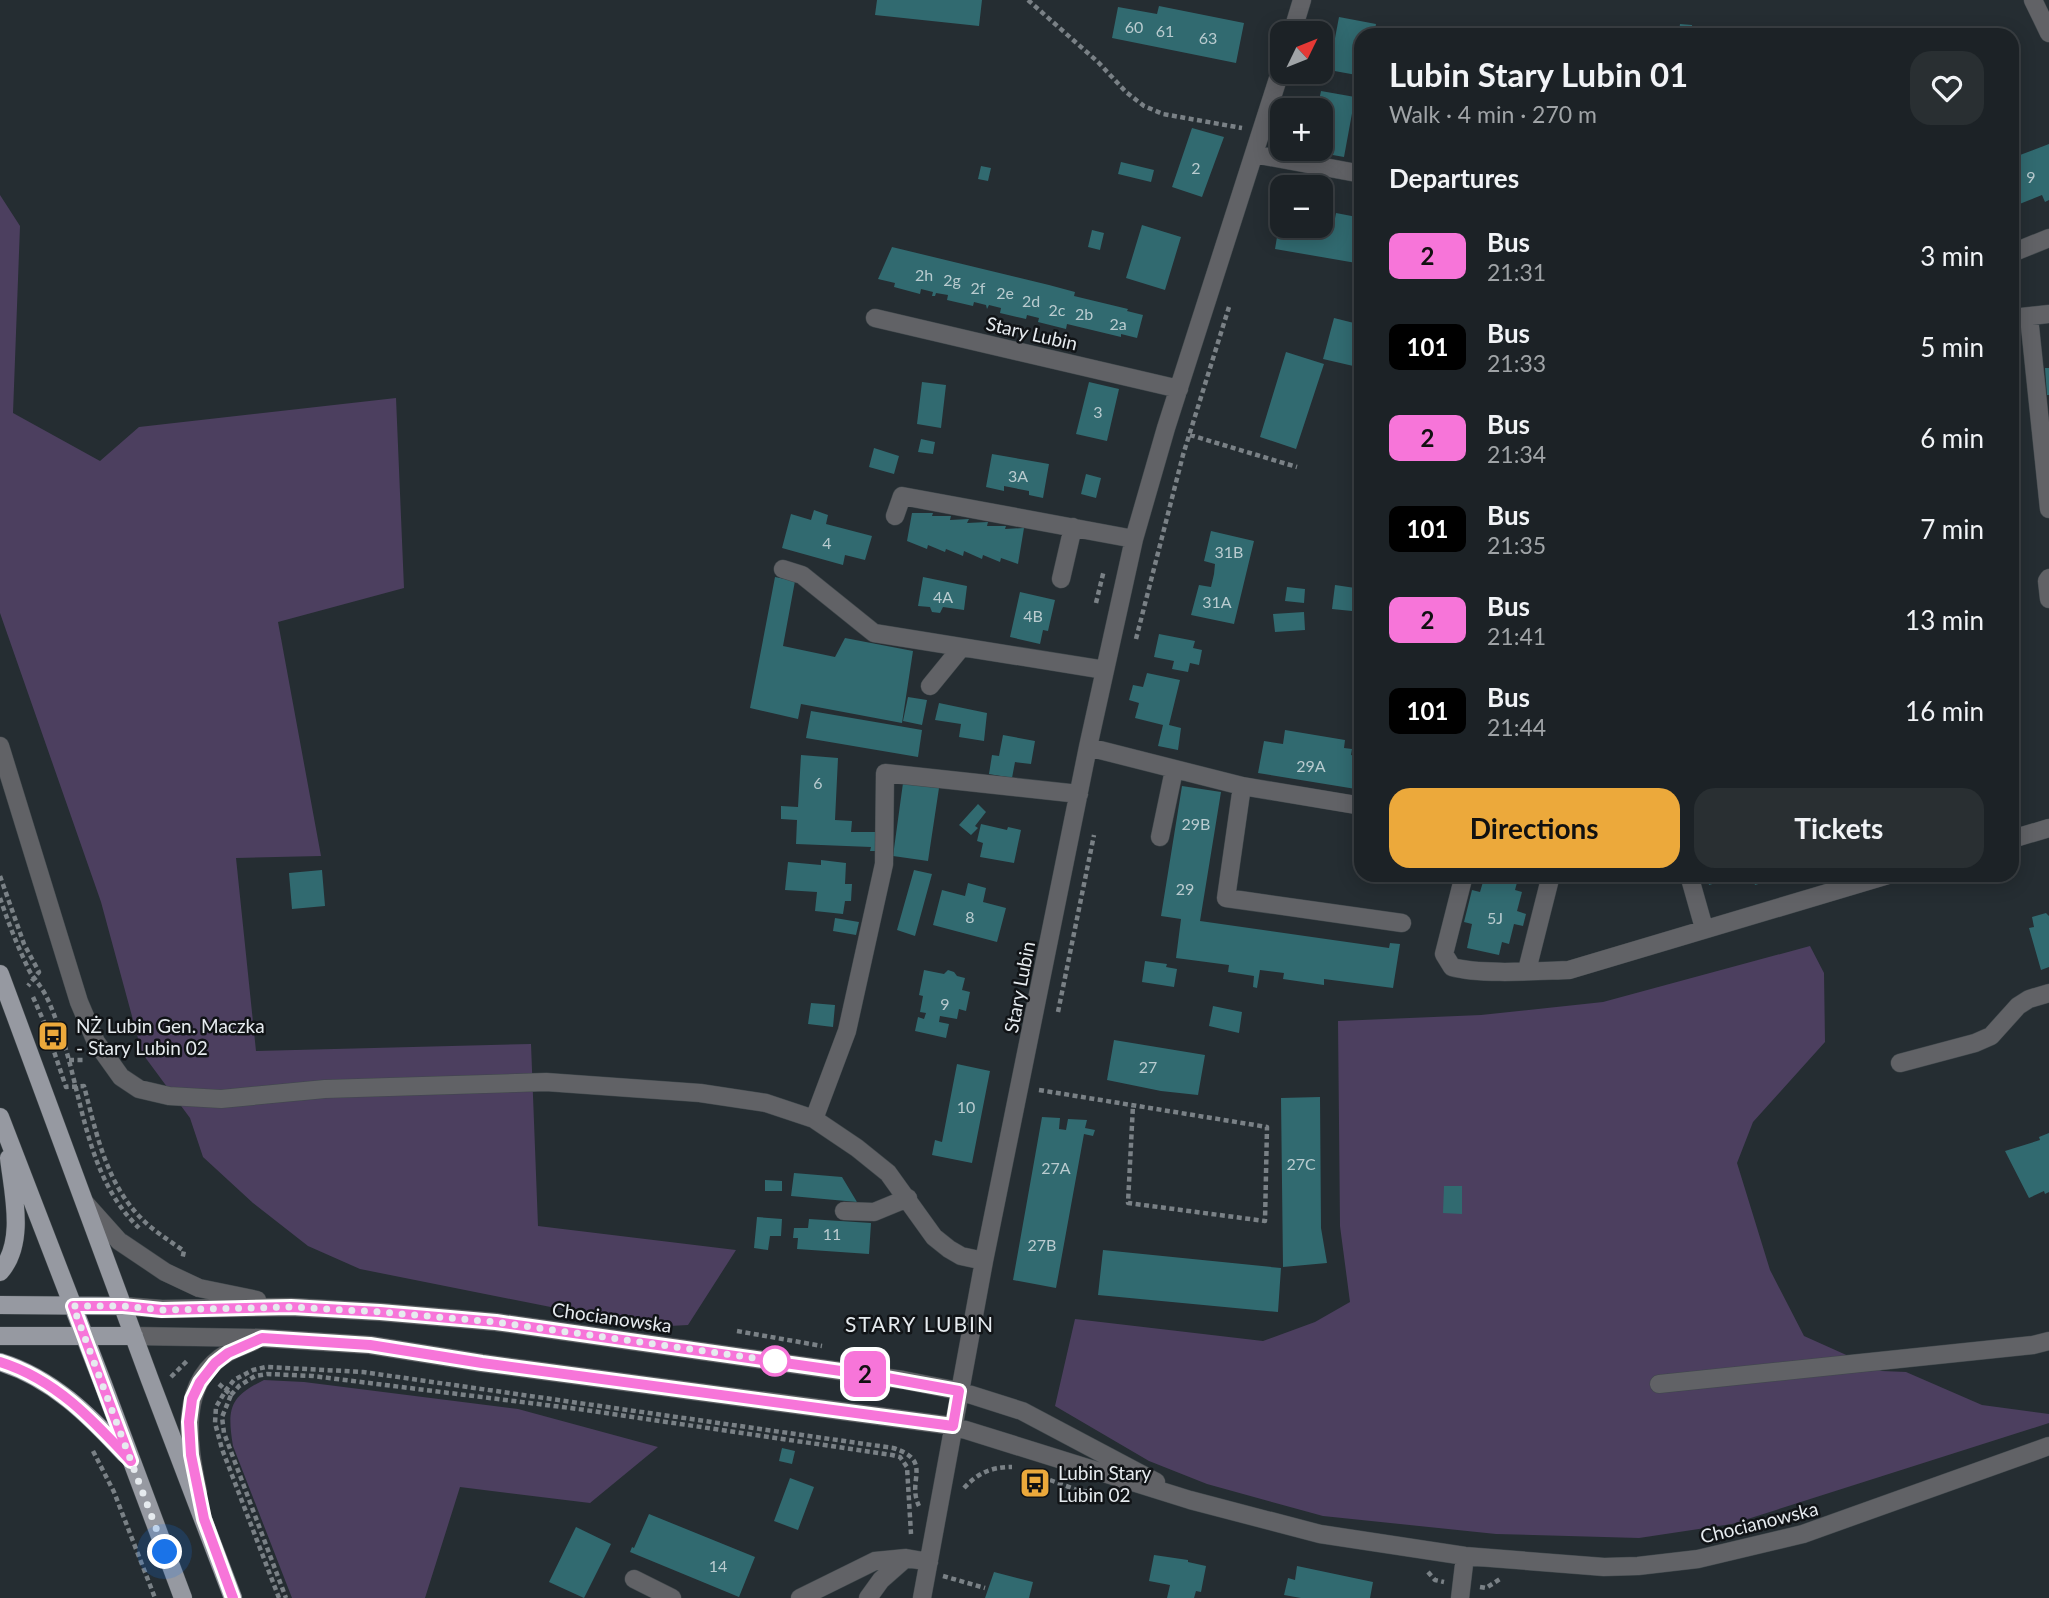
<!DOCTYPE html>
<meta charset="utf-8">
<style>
:root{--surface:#1c2226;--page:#292f32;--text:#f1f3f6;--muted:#a0a4a7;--line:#3a3f43;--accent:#eca93b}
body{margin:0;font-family:Lato,sans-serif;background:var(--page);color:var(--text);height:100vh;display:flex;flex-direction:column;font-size:26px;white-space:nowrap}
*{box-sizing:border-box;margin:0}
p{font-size:23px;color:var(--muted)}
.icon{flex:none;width:38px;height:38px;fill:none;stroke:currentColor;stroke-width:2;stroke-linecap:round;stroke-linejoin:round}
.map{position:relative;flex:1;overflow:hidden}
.side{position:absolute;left:1354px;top:28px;width:665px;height:854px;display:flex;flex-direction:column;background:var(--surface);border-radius:21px;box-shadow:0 4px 18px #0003,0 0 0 2px var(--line)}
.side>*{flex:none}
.badge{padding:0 14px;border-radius:10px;font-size:24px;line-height:46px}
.needle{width:46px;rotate:47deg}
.fabs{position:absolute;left:1270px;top:21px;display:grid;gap:14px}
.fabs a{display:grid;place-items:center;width:63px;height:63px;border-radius:14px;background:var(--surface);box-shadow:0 4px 18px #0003,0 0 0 2px var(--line);font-size:35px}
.you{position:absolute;width:35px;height:35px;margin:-18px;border:5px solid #fff;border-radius:50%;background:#1a73e8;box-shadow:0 0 0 10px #1a73e833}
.map>.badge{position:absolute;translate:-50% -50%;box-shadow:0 0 0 4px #fff}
h2{padding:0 35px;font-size:26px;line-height:63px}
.round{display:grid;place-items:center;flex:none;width:74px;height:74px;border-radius:21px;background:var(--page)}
.summary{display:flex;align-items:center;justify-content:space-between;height:119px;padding:0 35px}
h1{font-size:33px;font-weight:700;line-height:52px}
.button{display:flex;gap:14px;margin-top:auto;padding:14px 35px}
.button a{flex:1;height:80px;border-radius:21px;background:var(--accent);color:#111;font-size:28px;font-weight:700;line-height:80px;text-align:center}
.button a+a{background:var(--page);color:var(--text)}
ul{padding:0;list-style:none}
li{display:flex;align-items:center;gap:21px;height:91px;padding:0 35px}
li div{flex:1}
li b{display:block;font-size:26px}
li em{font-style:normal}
li .badge{min-width:77px;font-weight:700;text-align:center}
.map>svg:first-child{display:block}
.green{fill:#4c3f5f}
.building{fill:#316a70}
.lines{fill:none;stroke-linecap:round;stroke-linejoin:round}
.minor-casing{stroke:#40484c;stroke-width:19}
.major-casing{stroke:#40484c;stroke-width:19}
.path{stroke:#7a8186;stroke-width:4.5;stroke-dasharray:5 3.5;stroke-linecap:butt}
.minor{stroke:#616266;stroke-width:18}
.major{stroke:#9699a1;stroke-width:18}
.line-casing{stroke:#fff;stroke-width:16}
.line{stroke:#f775d9;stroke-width:10}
.walk{stroke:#e6ebef;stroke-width:7;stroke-dasharray:0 12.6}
.stop-dot{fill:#fff;stroke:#f775d9;stroke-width:3.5}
.labels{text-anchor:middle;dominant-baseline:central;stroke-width:5;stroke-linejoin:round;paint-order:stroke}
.number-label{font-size:16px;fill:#b9cbcf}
.street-label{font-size:19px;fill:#e6ebef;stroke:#111417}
.poi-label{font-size:19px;fill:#e6ebef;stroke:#111417;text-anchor:start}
.neighbourhood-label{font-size:21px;letter-spacing:2px;fill:#e6ebef;stroke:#111417}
</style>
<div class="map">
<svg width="2049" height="1598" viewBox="0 0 2049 1598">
<rect width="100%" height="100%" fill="#252d32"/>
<path class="green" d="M0 195 20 226 13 413 100 461 139 427 396 398 404 588 278 622 321 856 236 858 256 1051 531 1044 538 1226 736 1250 688 1325 651 1327 360 1269 308 1246 253 1203 203 1157 190 1118 142 1053 101 902 0 613Z
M1810 946 1824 973 1825 1042 1753 1122 1737 1163 1770 1270 1804 1336 1882 1371 1906 1372 1982 1405 2049 1414V1423L1732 1524 1639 1538 1496 1534 1323 1516 1207 1484 1149 1461 1055 1406 1075 1319 1263 1341 1315 1322 1350 1302 1340 1226 1338 1021 1481 1015 1603 1002Z
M264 1380 304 1382 518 1409 658 1447 590 1503 460 1487 425 1598H292L233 1446C227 1409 229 1397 264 1380Z"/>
<path class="building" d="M877 0H982L979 26 875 15Z
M1159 6 1244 23 1236 63 1112 38 1118 7 1157 14Z
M1339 17 1376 24 1374 35H1362V76L1329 70Z
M1680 24 1692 25V32L1679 31Z
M1321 91 1355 97 1344 157 1310 151V149H1321V110H1317Z
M1192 128 1224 137 1202 197 1172 187Z
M2049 144V200L2045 202 2042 195 2012 207V158Z
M1121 162 1154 170 1151 182 1118 174Z
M981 166 991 168 988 181 978 179Z
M1281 213 1283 226H1321V222L1334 224 1336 213 1362 218V264L1275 249Z
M1142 225 1181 237 1165 290 1126 278Z
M1092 230 1104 233 1100 250 1088 247Z
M892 247 1049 285 1075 292 1074 296 1128 309 1127 311 1143 315 1137 338 1121 334V337L1067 324 1066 329 1038 322 1039 318 1027 315 1026 319 1000 313 1001 308 989 305 987 309 986 305 974 302 973 306 947 300 948 295 936 293 935 296H932L933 292 921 289 920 294 894 287 895 283 878 279Z
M1334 318 1362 325V368L1323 359Z
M1286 352 1324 364 1296 449 1260 437Z
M2045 368H2049V395H2047Z
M922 382 946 385 941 428 917 424Z
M1089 382 1119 389 1107 441 1076 434Z
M921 439 935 442 933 454 918 452Z
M874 448 899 456 894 474 869 467Z
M992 454 1049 464 1043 498 1029 495V491L1004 486V491L986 487Z
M1086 474 1101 478 1096 498 1081 494Z
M814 510 828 515 826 524 872 536 865 560 845 555 843 565 782 548 791 514 811 520Z
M912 513H933L932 516H951L950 520 969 519 967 523 988 522 987 526H1006L1005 529 1024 528 1018 564 1001 558 1000 562 983 555 982 559 964 551 963 556 946 549 945 552 928 545 927 549 907 541Z
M1211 531 1254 541 1234 624 1191 615 1199 585 1211 587 1214 574 1215 564 1204 561Z
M775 577 795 581 783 646 835 657 845 638 913 651 902 723 801 704 798 719 750 708Z
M923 577 967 586 964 610 943 607 940 613 932 612 930 607 918 606Z
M1335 585 1362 589V612L1332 609Z
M1287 587 1305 589 1304 603 1285 601Z
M1020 592 1055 600 1048 631 1043 630 1040 644 1010 637Z
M1304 612 1305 630 1275 632 1273 614Z
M1159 634 1195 641 1193 648 1202 650 1199 665 1190 663 1188 672 1172 669 1174 661 1154 657Z
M1147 673 1180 680 1169 725 1181 728 1178 750 1158 746 1163 725 1135 718 1139 703 1129 700 1133 685 1143 687Z
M908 697 927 700 922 725 903 721Z
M939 703 987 713 984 741 959 737 961 724 935 720Z
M811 711 922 730 918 757 806 738Z
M1285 730 1345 740 1344 748 1352 749 1351 755 1362 757V790L1258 773 1264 741 1283 744Z
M1003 735 1035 741 1031 764 1015 762 1012 778 989 774 992 755 999 756Z
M801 755 838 758 835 820 852 821 851 832H881L879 851H870L871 847 796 844 797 820 781 819V806L798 807Z
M903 783 939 788 928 861 893 856Z
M1182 786 1221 792 1200 921 1389 948 1390 943 1400 944 1393 988 1324 979V985L1283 979 1284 973 1260 970 1257 988 1253 987 1254 976 1228 972 1229 965 1176 958 1181 919 1161 916Z
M978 804 986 812 975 826 978 828 971 835 959 825Z
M981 824 1007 830 1008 827 1021 830 1014 863 980 857 983 843 977 841Z
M821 860 846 863 845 884H852L851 901H845L843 914 815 911 817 892 785 890 788 862 821 865Z
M322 870 325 906 292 909 289 873Z
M914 870 932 874 915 936 897 930Z
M1485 875H1519L1515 890 1522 892 1517 911 1526 914 1523 926 1514 924 1509 944 1502 942 1499 955 1467 948 1472 924 1464 922 1472 890 1480 892Z
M1707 875H1740V876L1709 885Z
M1752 875H1806L1807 876 1783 883 1782 877 1755 885Z
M968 883 986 888 983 902 1006 908 997 942 933 925 942 890 965 896Z
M2046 913 2049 916V967L2041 970 2029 928 2034 927 2032 917Z
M835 918 859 922 856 935 833 931Z
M1145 961 1167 964 1166 967 1177 969 1174 987 1142 982Z
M924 970 944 974 948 970 954 972 957 976 965 978 962 990 970 992 966 1011 959 1009 957 1019 940 1016 939 1022 949 1024 946 1038 915 1031 918 1017 924 1019 926 1013 920 1012 923 996 919 995Z
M811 1003 835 1005 833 1027 808 1024Z
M1213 1006 1242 1012 1239 1033 1209 1026Z
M1114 1040 1205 1055 1198 1095 1161 1091 1107 1080Z
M957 1064 990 1071 972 1163 932 1155 935 1140 942 1142Z
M1320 1097 1321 1228 1327 1263 1283 1267 1281 1098Z
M1042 1117 1060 1118 1059 1129 1066 1130 1068 1119 1087 1120 1085 1128 1095 1130 1093 1136 1084 1134 1056 1288 1013 1280Z
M2049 1133V1192L2045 1194 2044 1191 2029 1198 2005 1151 2040 1140 2039 1137Z
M794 1173 842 1177 857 1202 791 1196Z
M765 1180 782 1181V1191H765Z
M1444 1186H1462V1214L1443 1213Z
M757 1217 782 1219 781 1236H770L768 1250 754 1248Z
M809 1219 871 1223 869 1254 797 1249 798 1238H793L794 1228H808Z
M1103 1250 1281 1268 1278 1312 1098 1295Z
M782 1448 795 1451 792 1464 779 1461Z
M790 1478 814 1487 798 1530 774 1521Z
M649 1514 755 1557 739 1597 630 1552 632 1547 634 1548Z
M576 1527 611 1544 584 1598 549 1582Z
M1154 1555 1188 1560V1562L1206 1566 1201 1592 1196 1591 1194 1598H1167L1170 1585 1149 1581Z
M1297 1566 1373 1582 1370 1598H1301L1284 1595 1288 1578 1295 1580Z
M994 1572 1033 1582 1029 1598H985Z"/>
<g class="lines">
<g class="minor-casing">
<path id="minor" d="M2033 0 2049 33
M1292 33 1302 0
M1254 154 1362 174
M2012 253 2049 238
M2029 317 2049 509
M875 318 1179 389
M2012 318 2049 314
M895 516 902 496 1134 539
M783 569 802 575 874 633 1105 670
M2049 578 2047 581 2049 599
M1061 579 1073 527
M930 686 961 648
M0 746 79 1002 96 1042 121 1077 139 1089 169 1096 221 1099 325 1089 546 1082 700 1093 766 1103 814 1119 857 1148 888 1173 934 1237 949 1249 961 1256 984 1261
M1088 747 1242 786 1362 806
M1242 786 1226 898 1402 923
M1160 837 1174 770
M2012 839 2049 828
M1464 875 1444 954 1452 967C1481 975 1537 971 1569 970L1888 875
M1689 875 1704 928
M1527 970 1551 875
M1900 1063 1975 1043 1991 1036 2018 1006 2029 999 2049 993
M814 1119 847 1031 884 864 885 773 1079 794
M85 1203 119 1241 165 1272 199 1288 257 1300
M844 1211 874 1212 908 1198
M123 1306 162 1309 291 1307 380 1312 496 1322 903 1380 959 1391 1022 1411 1156 1482
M134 1336 262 1338 370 1345 482 1363 953 1426 1190 1500 1320 1534 1465 1556 1604 1567 1638 1566 1698 1559 1803 1534 2049 1446
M1659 1384 2033 1345 2049 1341
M198 1492C188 1444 177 1381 229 1352 237 1348 246 1345 254 1341
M634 1579 672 1598
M800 1598 875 1561 906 1558 929 1562
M868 1598 881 1580 906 1558
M922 1598 984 1261 1088 747 1134 539 1166 428 1283 63
M1460 1598 1465 1556"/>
</g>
<g class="major-casing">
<path id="major" d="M0 974 150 1380 233 1598
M0 1117 103 1384 183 1598
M0 1272C26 1243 13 1193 9 1158
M0 1305 123 1306
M0 1336H134
M0 1362C52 1378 89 1415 125 1454"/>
</g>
<path class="path" d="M1028 0 1098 62 1126 92 1144 106 1163 114 1242 128
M1190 435 1297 467
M1096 603 1104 570
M1136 639 1183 455 1229 307
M0 876 24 944 39 972 28 986
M0 898C8 922 17 945 28 968 31 975 36 980 40 986 48 997 53 1012 58 1025 83 1093 84 1175 139 1228
M33 997 44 1022 66 1087 84 1086C96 1132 106 1183 141 1218 152 1230 170 1241 184 1251L182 1260
M1058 1012 1094 835
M69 1060H86
M1039 1090 1267 1127 1265 1221 1128 1203 1133 1105
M737 1331 822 1346
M171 1377 187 1361
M219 1384 231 1395 222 1417 224 1433 286 1598
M231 1395 239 1386 255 1376 267 1374 313 1376 578 1409 892 1455 900 1457 907 1467 911 1534
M93 1451 114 1492 155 1598
M1050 1480 1077 1490 1091 1492
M964 1488C978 1473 991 1467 1012 1467
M1428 1572 1435 1580 1444 1582
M943 1576 985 1588
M1480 1587 1486 1588 1500 1579
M279 1598 222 1449 215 1423 216 1407 226 1390 234 1380 253 1370 266 1367 363 1372 893 1448C934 1461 906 1480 919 1506"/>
<use href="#minor" class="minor"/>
<use href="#major" class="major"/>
</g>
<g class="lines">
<g class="line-casing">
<path id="line" d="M0 1362C55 1379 93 1420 131 1461L73 1306H123L162 1310 291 1307 380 1312 496 1322 876 1376 959 1391 953 1426 482 1363 370 1345 262 1338 228 1353 215 1363 200 1382 192 1399 189 1422 191 1455 204 1519 233 1598"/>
</g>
<use href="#line" class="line"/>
<path class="walk" d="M165 1552 73 1306H123L162 1310 291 1307 380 1312 496 1322 775 1361"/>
</g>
<defs>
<g id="bus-square" transform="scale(1.575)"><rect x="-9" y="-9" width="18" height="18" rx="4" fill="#eca93b" stroke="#111417"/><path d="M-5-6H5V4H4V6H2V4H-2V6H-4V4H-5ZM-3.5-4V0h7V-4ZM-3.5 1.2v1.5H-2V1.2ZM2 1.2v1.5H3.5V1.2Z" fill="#111"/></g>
</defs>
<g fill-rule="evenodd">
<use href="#bus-square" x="53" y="1036"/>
<use href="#bus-square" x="1035" y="1483"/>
</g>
<circle class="stop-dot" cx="775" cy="1361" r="14"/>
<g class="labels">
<g class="number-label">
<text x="1134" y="26">60</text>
<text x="1165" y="30">61</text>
<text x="1208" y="37">63</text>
<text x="1196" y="167">2</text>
<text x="2031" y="176">9</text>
<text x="924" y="274">2h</text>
<text x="952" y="279">2g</text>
<text x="978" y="287">2f</text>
<text x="1005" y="292">2e</text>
<text x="1031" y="300">2d</text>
<text x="1057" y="309">2c</text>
<text x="1084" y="313">2b</text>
<text x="1118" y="323">2a</text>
<text x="1098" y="411">3</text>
<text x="1018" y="475">3A</text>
<text x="827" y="542">4</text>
<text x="1229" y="551">31B</text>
<text x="943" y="596">4A</text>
<text x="1217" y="601">31A</text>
<text x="1033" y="615">4B</text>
<text x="1311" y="765">29A</text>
<text x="818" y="782">6</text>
<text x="1196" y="823">29B</text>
<text x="1185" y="888">29</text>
<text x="970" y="916">8</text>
<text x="1495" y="917">5J</text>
<text x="945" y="1003">9</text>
<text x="1148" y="1066">27</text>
<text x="966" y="1106">10</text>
<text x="1301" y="1163">27C</text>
<text x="1056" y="1167">27A</text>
<text x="832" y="1233">11</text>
<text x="1042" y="1244">27B</text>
<text x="718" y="1565">14</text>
</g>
<g class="street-label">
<text transform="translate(1032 333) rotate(13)">Stary Lubin</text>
<text transform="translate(1019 987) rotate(-79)">Stary Lubin</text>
<text transform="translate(612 1317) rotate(8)">Chocianowska</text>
<text transform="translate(1759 1522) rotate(-14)">Chocianowska</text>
</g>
<g class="poi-label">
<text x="76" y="1025">NŻ Lubin Gen. Maczka<tspan x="76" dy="22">- Stary Lubin 02</tspan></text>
<text x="1058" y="1472">Lubin Stary<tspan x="1058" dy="22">Lubin 02</tspan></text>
</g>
<g class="neighbourhood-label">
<text x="920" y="1323">STARY LUBIN</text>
</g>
</g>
</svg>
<div class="fabs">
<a><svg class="needle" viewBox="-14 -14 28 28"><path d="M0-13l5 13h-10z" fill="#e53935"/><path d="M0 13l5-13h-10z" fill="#a0a4a7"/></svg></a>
<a>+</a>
<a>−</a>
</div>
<div class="you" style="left:165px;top:1552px"></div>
<b class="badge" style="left:865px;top:1374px;background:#f775d9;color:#111">2</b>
<section class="side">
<div class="summary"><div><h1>Lubin Stary Lubin 01</h1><p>Walk · 4 min · 270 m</p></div><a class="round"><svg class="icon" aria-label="heart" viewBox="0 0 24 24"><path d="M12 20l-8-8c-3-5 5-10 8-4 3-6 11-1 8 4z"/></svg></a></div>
<h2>Departures</h2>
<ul>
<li><span class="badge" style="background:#f775d9;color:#111">2</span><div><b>Bus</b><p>21:31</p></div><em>3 min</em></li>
<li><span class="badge" style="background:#000;color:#fff">101</span><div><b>Bus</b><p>21:33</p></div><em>5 min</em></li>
<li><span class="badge" style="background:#f775d9;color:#111">2</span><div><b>Bus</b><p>21:34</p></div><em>6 min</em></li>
<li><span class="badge" style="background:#000;color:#fff">101</span><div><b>Bus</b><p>21:35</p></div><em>7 min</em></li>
<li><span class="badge" style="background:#f775d9;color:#111">2</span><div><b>Bus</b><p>21:41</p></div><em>13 min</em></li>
<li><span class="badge" style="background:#000;color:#fff">101</span><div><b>Bus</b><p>21:44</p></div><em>16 min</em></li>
</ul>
<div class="button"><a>Directions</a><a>Tickets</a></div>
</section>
</div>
